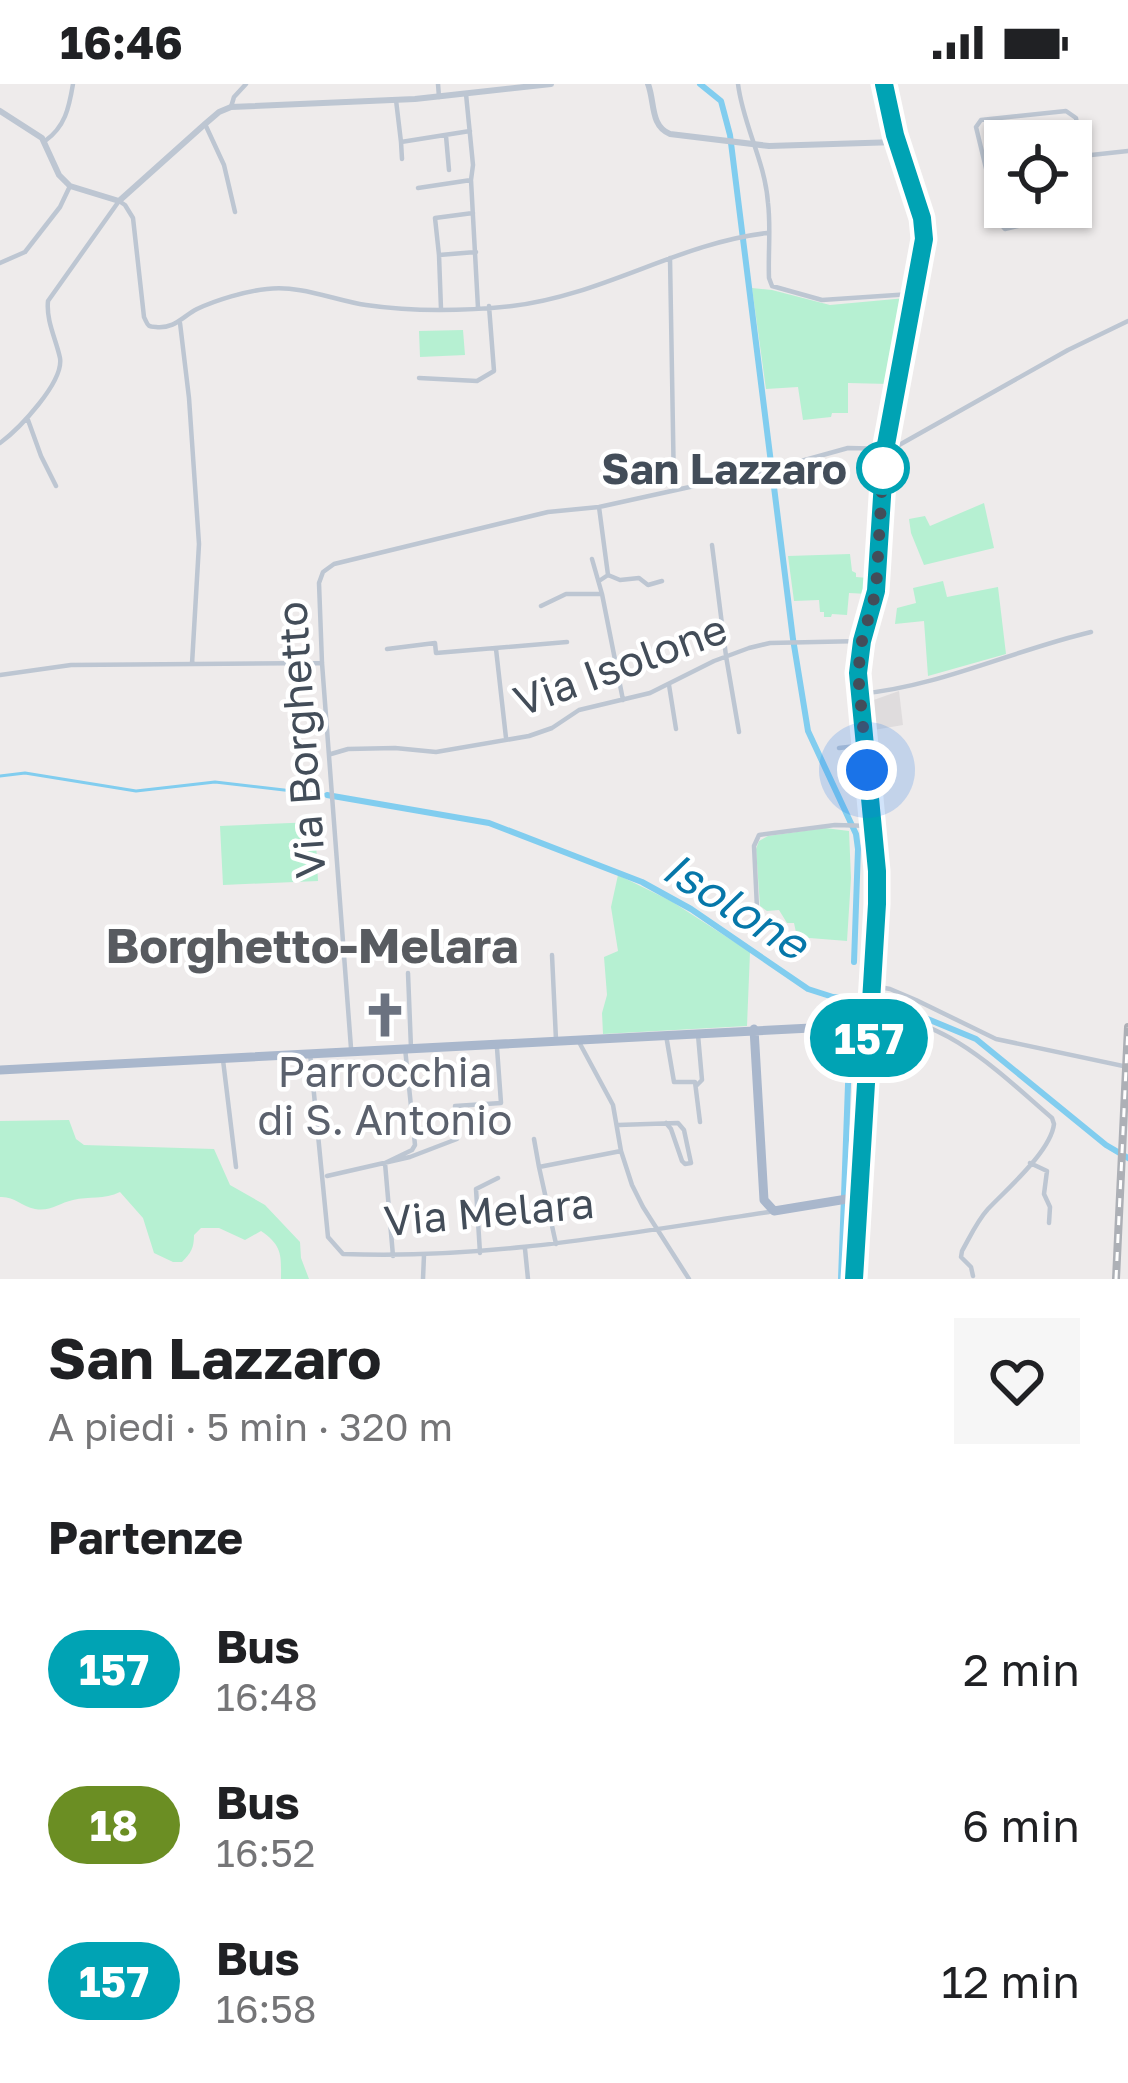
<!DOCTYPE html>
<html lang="it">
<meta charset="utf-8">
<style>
:root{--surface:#fff;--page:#f6f6f6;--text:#202124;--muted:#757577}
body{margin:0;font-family:"Golos Text",sans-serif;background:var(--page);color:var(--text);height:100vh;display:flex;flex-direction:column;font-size:45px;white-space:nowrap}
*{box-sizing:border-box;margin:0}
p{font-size:39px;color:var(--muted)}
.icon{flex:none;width:66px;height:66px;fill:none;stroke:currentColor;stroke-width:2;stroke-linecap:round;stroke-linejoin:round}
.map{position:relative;height:1195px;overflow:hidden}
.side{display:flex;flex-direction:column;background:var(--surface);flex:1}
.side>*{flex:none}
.badge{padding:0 24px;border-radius:39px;font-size:42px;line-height:78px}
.controls{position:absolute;left:984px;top:36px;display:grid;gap:24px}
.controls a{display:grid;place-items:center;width:108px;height:108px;border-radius:0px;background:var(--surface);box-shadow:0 3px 9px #0004;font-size:60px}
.you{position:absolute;width:60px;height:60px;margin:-30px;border:9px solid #fff;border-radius:50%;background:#1a73e8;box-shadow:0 0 0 18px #1a73e833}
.map>.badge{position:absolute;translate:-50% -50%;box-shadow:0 0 0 6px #fff}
h2{padding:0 48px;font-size:45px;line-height:108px}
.round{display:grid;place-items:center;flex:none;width:126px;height:126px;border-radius:0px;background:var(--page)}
.head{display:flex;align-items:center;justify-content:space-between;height:204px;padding:0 48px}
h1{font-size:57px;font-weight:700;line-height:90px}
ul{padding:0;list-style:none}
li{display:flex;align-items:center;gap:36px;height:156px;padding:0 48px}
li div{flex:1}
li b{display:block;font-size:45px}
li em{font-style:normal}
li .badge{min-width:132px;font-weight:700;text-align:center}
.status{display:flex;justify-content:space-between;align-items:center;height:84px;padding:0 60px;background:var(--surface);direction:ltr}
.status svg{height:33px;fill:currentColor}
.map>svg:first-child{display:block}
.education{fill:#dfdcdd}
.green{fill:#b6f0d2}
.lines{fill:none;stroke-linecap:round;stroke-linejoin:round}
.stream{stroke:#81cdef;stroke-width:3}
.canal{stroke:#81cdef;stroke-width:6}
.minor{stroke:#bdc6d2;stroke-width:4.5}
.tertiary{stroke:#bdc6d2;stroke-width:6}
.primary{stroke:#a9b7cc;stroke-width:9}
.rail-casing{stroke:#adb0b6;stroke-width:8}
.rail{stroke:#fff;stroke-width:3;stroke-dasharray:9;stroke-linecap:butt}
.line-casing{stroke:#fff;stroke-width:27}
.line{stroke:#00a3b4;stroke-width:18}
.walk{stroke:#434d59;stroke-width:12;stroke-dasharray:0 21.6}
.stop-dot{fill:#fff;stroke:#00a3b4;stroke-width:6}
.labels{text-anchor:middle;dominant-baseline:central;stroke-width:9;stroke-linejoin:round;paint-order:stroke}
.stop-label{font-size:42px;font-weight:bold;fill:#434d59;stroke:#fff;text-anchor:end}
.street-label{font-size:42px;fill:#434d59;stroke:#fff}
.worship-label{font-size:42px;fill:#5b616d;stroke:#fff}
.water-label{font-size:45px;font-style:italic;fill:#0677a9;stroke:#fff}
.quarter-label{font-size:48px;font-weight:bold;fill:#585b60;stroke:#fff}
</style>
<div class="status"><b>16:46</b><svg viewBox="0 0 49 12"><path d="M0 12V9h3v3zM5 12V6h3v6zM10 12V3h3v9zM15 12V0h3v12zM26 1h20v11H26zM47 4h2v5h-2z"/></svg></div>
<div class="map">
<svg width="1128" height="1195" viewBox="0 0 1128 1195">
<rect width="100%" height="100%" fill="#eeebeb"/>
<path class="education" d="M899 607 903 641 868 647V618Z"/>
<path class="green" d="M752 204 772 206 830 221 906 214 889 300 848 299V329H832L831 333 803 336 798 303 766 305Z
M463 246 465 271 420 273 419 247Z
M984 419 994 464 924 481 911 449 909 435 925 432 930 442Z
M850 470 852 487 856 489V493L868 494V510L849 509 847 531 832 530 831 533H824V528H820L819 516 794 517 788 472Z
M943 497 947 513 998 503 1006 570 928 592 924 537 895 540 897 524 916 519 913 504Z
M315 738 318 797 223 801 220 742Z
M825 744 849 747 851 794 847 857 797 853 794 839H787L779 826 767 827 760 822 756 765 759 757 768 752Z
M618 791 671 817 750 868 747 942 603 950 602 929 607 911 604 873 618 867 611 823Z
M69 1036 76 1055 84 1061 214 1065 230 1101 265 1121 300 1158 301 1174 309 1195H281C281 1172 283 1162 261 1147L245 1156 219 1144H201L194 1151C194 1164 191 1169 182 1178H173L154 1169 143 1134 120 1108C104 1116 89 1112 73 1116 59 1119 50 1128 35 1125 21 1122 14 1112 0 1113V1037Z"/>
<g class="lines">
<path class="stream" d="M0 692 25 689 136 707 215 698 327 711"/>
<path class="canal" d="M700 0 721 17 730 51 793 555 808 647 856 750 858 765 854 878
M327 711 489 739 642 798 691 825 808 905 833 913 884 917 976 955 1106 1061 1128 1074
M841 1195 850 945"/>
<path class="minor" d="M438 0 439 13
M738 0C743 41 765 77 768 119 771 143 768 169 769 194L772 202 822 216 911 210
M466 10 473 81 471 96 478 224
M396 16 401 58 470 47
M231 23 234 13 246 0
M1066 27 1076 34C1080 62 1097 109 1073 129L1005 145 999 138 976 43 981 36Z
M205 40 224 81 235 128
M446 52 449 86
M45 57C65 43 69 24 73 0
M401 58 402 75
M1082 72 1128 67
M418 104 471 96
M473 129 435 134 439 171 476 168
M439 171 441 225
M670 174 674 405
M0 179 25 168 60 123 70 102
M180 239 189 314 199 460 192 580
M419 294 477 297 494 287 489 222
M28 336 41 372 56 402
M0 359C19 345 64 298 60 274 56 255 46 237 48 217L119 117 125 121 133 134 144 233C148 241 147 243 156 243 175 245 183 232 197 225 216 216 246 207 267 205 302 201 333 216 366 221 414 228 465 227 512 222 601 212 679 159 767 149
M599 423 608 491
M712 461 726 572 739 648
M592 475 602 510 623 616
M599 497 608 491 620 496 639 494 648 501 662 497
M541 522 566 510H602
M387 565 435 559 436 569 567 558
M496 565 506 654
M0 591 71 581 322 579
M669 601 676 645
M859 610C938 603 1014 566 1091 548
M839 664 865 661
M331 670 348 665 395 664 436 668 529 652 552 644 579 626 650 609 714 577 749 564 770 559 862 557
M757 824 754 762 759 751 835 741 872 742
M552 871 556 956
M408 889 411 964
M874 902 890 905 916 916 996 955 1128 983
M871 933C941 928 1003 992 1052 1034L1054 1040C1051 1067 1007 1105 988 1125 977 1137 970 1153 962 1167L961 1173 971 1183 973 1192
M666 951 674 998H695L700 1038
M579 958 613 1021 621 1067 632 1101 643 1123 689 1195
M351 964 322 579 319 499 323 488 334 480 519 435 548 428 599 423 776 384 848 364 892 365 1068 266 1128 237
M310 969 328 1153 343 1170C487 1176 628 1149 769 1128
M223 976 236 1083
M696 1002 702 996 698 951
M618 1041 678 1039 684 1046 691 1079 685 1080 682 1077 671 1045 666 1039
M534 1055 539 1083
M1030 1079 1047 1087 1044 1110 1050 1123 1049 1139
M327 1092 410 1073 457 1055 455 1022 501 1019 497 964
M556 1160 539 1083 621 1067
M525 1165 528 1195
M480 1169 476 1105 498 1094
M393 1172 385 1079 412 1066 415 1061 405 964
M423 1195 424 1171"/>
<path class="tertiary" d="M648 0C655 18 650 42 670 50L769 62 897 58
M0 27 42 54 59 91 70 102 119 117 205 40 219 28 231 23 415 15 551 0"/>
<path class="primary" d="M754 945 764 1116 774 1127 859 1113
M0 986 870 941
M854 1195 877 820V787L859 610V573L876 507 885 366 924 155 922 134 895 51 884 0"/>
<g class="rail-casing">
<path id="rail" d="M1116 1195 1128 943"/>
</g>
<use href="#rail" class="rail"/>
</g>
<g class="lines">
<g class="line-casing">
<path id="line" d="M854 1195 877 820V787L858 589 862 557 876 507 885 366 924 155 922 134 895 51 884 0"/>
</g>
<use href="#line" class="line"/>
<path class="walk" d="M867 686 858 589 862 557 876 507 883 384"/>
</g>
<defs>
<g id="church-bare" transform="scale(3.6)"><path d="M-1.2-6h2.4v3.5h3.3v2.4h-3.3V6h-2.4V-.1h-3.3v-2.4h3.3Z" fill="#6b7280" stroke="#fff" stroke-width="2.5" paint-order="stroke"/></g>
</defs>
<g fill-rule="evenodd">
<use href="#church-bare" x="385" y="931"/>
</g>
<circle class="stop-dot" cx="883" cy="384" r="24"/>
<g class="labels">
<g class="stop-label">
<text x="847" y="384">San Lazzaro</text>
</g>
<g class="street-label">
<text transform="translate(620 580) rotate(-20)">Via Isolone</text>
<text transform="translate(300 656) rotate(-94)">Via Borghetto</text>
<text transform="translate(489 1127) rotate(-5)">Via Melara</text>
</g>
<g class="worship-label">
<text x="385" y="987">Parrocchia<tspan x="385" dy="48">di S. Antonio</tspan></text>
</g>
<g class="water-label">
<text transform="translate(736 821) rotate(32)">Isolone</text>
</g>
<g class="quarter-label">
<text x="312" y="861">Borghetto-Melara</text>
</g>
</g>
</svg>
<div class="controls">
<a><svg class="icon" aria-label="locate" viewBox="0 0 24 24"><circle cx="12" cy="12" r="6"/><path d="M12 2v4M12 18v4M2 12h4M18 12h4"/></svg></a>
</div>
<div class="you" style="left:867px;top:686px"></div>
<b class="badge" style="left:869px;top:954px;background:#00a3b4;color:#fff">157</b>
</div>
<section class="side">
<div class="head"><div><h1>San Lazzaro</h1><p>A piedi · 5 min · 320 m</p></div><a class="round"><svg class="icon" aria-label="heart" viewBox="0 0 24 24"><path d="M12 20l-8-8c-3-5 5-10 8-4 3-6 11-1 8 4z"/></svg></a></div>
<h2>Partenze</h2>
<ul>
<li><span class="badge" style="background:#00a3b4;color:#fff">157</span><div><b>Bus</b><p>16:48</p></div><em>2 min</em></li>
<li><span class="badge" style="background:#6b8e23;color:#fff">18</span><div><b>Bus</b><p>16:52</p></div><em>6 min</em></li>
<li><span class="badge" style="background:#00a3b4;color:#fff">157</span><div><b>Bus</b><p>16:58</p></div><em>12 min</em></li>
</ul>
</section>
